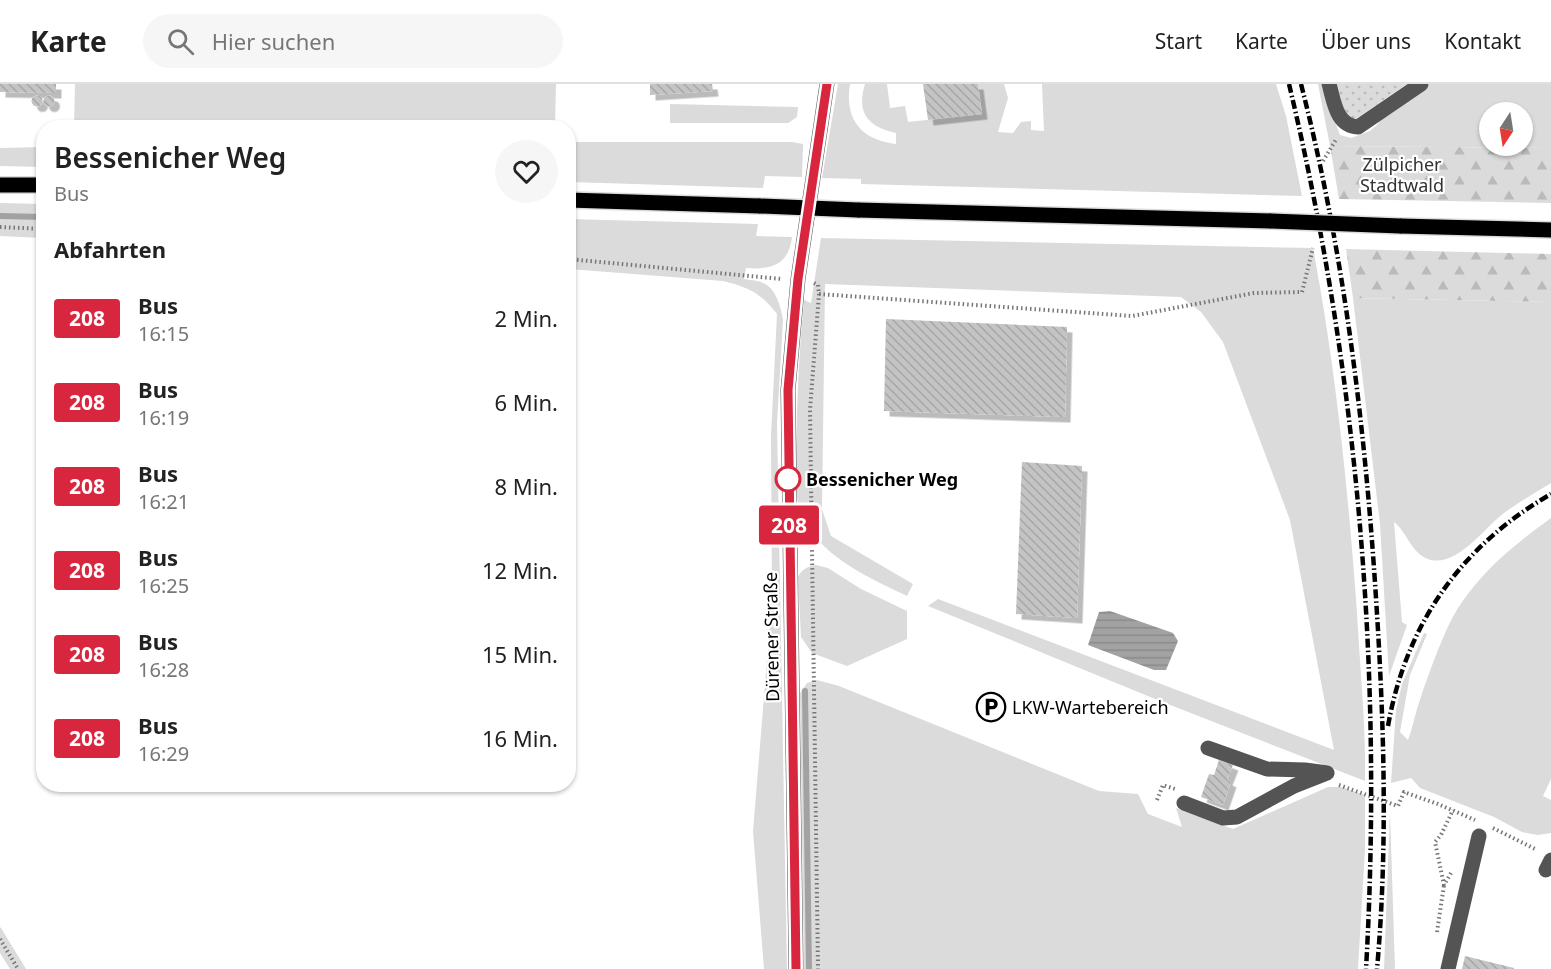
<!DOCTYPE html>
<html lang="de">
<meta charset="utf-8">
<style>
:root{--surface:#fff;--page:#f6f6f6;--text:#222;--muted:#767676;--line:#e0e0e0}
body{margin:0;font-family:"Noto Sans",sans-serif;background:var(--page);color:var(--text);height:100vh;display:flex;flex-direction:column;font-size:22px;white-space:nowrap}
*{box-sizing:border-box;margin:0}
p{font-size:20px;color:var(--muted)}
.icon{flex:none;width:33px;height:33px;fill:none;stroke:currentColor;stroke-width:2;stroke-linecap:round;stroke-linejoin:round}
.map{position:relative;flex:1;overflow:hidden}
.panel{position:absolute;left:36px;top:36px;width:540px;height:672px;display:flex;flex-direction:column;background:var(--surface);border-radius:24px;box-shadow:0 2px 4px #0004}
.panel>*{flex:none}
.badge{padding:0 12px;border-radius:4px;font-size:21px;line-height:39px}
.needle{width:39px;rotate:192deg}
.fabs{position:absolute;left:1479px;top:18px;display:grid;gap:12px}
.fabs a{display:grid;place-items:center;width:54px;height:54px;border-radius:50%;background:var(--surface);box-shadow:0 2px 4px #0004;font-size:30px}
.map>.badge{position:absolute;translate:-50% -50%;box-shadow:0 0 0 3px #fff}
h2{padding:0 18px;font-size:22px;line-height:54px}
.round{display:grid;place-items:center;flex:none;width:63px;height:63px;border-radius:32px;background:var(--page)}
.overview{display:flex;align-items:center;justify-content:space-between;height:102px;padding:0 18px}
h1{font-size:28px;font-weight:600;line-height:45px}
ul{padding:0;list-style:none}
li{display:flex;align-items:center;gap:18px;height:84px;padding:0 18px}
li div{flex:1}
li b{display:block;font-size:22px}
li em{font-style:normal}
li .badge{min-width:66px;font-weight:700;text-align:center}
header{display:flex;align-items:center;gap:36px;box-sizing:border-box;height:84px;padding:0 30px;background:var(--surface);border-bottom:2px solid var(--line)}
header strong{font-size:28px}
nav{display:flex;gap:33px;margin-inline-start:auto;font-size:21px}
.search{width:420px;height:54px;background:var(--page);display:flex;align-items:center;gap:15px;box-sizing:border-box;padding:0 21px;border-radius:33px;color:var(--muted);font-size:22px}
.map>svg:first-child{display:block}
.grass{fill:#dbdbdb;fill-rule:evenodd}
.forest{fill:url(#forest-firs)}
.garden{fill:url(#garden-dots)}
.water{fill:url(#water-rules)}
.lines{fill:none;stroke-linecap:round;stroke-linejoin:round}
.stream{stroke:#a2a2a2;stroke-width:6}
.building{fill:url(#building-back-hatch);filter:url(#shadow)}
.major-casing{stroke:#dbdbdb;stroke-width:18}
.path{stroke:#767676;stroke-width:4;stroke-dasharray:1.5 3;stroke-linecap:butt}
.minor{stroke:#545454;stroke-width:15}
.major{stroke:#000;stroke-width:15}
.rail{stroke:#000;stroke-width:4.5;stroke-dasharray:9 3 1.5 3;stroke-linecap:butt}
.major-bridge-casing{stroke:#dbdbdb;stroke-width:18;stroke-linecap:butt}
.major-bridge{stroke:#000;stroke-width:15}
.line-casing{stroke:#fff;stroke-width:14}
.line{stroke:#d7263d;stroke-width:9}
.stop-dot{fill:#fff;stroke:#d7263d;stroke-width:3}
.labels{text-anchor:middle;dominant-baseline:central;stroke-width:4.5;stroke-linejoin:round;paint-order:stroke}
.park-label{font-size:18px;fill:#323232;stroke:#fff}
.stop-label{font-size:18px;font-weight:bold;fill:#000;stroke:#fff;text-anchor:start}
.street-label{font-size:18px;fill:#000;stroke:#fff}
.poi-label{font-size:18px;fill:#000;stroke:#fff;text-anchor:start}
</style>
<header>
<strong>Karte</strong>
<div class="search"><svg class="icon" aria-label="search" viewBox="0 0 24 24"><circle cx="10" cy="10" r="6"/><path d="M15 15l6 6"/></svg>Hier suchen</div>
<nav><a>Start</a><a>Karte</a><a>Über uns</a><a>Kontakt</a></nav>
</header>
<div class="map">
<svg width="1551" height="885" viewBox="0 0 1551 885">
<defs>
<pattern id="forest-firs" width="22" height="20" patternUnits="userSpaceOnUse" patternTransform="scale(1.5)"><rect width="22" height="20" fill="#dbdbdb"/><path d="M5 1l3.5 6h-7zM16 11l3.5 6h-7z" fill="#bababa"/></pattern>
<pattern id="garden-dots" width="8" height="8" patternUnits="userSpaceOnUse" patternTransform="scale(1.5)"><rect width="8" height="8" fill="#dbdbdb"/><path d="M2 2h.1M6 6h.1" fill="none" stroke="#bababa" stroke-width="1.8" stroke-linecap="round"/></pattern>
<pattern id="water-rules" width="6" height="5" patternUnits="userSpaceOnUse" patternTransform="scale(1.5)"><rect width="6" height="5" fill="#a2a2a2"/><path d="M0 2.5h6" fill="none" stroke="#8a8a8a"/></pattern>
<pattern id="building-back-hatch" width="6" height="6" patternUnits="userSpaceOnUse" patternTransform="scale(1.5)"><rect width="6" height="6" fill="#c4c4c4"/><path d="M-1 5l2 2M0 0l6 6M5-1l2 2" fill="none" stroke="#a7a7a7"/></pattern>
<filter id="shadow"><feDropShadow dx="5.5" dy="5.5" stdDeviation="0" flood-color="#0004"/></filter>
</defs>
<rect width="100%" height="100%" fill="#fff"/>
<path class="grass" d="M75 0H556L555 43H74Z
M838 0H850C844 36 862 56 896 60V49C868 43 856 29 865 0H887L890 24 905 22 908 38 982 30 978 0H1004L1008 14 998 48 1013 49 1021 38 1031 37V46L1044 47 1042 0H1276L1286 32 1302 112 861 100V95L822 94Z
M1318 0H1321L1340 51 1351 54 1370 47 1377 41 1384 31 1430 0H1551V64L1330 62ZM1490 28H1522V62H1490Z
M670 20 798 23 797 33 788 39H670Z
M569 58H792L803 60 802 93 765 92 763 104 569 98Z
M43 63V83L0 82V64Z
M0 119 43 120V154L0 152Z
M569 135 758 140 756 152 792 153C789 181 771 186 746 184L744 195C750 196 757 196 763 199 776 204 781 223 783 236L777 339 787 885H764L753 747 772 515 771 352 777 230C761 209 748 203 723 197L569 185Z
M821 154 1313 164C1336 285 1348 405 1357 529 1360 585 1366 641 1365 697L1160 617 928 522 938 515 1334 666 1290 436 1223 258 1201 228 1181 213 825 200 822 425 831 452 913 500 907 512C870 494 827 476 805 438 793 418 796 389 796 366 797 316 799 266 804 216L811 219Z
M1353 214 1551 218V399C1535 409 1519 418 1504 429 1484 444 1456 485 1428 475 1411 469 1407 448 1394 438L1402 538 1407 541 1389 592 1380 440Z
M1551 434V695L1543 712 1551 716V749L1538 751 1522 748 1494 733 1420 704 1411 694 1391 699 1396 626 1402 600 1424 549 1427 550 1410 591 1400 648 1408 656C1412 646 1414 635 1417 625 1425 599 1435 572 1446 547 1467 499 1509 464 1551 434Z
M816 481 828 484 861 505 907 527V555L847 582 812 569 801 553 798 493C802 485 807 483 816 481Z
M817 596 839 602 1099 707 1138 710 1148 730 1182 743 1176 724 1233 745 1328 703H1341L1365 711V765L1358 885H804L800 609 807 599Z
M1390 728 1395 885H1384Z
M0 843 1 844 26 885H10L0 869Z"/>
<path class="forest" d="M1330 62 1551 64V119L1339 115Z
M1346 165 1551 170V218L1353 214Z"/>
<path class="garden" d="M1334 0H1407L1354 36 1343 32Z"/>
<path class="water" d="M1110 527 1173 549 1178 557 1166 586H1154L1088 561 1099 528Z"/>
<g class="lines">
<path class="stream" d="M0 132 44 133
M805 607 809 885"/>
</g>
<path class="building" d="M0 0H56V9L0 8Z
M650 0H712L713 7 650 11Z
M923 0H978L982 30 928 36Z
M31.5 17a5.5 5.5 0 1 1 11 0a5.5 5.5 0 1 1-11 0Z
M43.5 17a5.5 5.5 0 1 1 11 0a5.5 5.5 0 1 1-11 0Z
M886 235 1067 243 1065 333 884 327Z
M1022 378 1082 382 1077 534 1016 530Z
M1219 676 1233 681 1227 696 1231 698 1223 721 1201 713 1209 690 1214 691Z
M1465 872 1514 884V885H1462Z"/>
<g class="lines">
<g class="major-casing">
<path id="major" d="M0 101H44
M568 116 760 122
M858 126 1271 137
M1400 142 1551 146"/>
</g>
<path class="path" d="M1323 77 1337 54
M0 143 44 145
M568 175 782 195
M814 199 818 201 819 210 810 326 818 885
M819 210 1132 232 1254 209 1302 208 1313 164
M1339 701 1398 722 1404 708 1438 720 1475 736
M1157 716 1163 701 1175 705
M1493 744 1537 766
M1451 789 1444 801 1435 758 1441 751 1453 726
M1437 848 1444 801
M0 855 18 885"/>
<path class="minor" d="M1329 0C1334 17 1336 42 1358 43L1421 0
M1208 664 1267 685 1305 686 1327 689
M1184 719 1223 734 1237 733 1294 702 1327 689
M1546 786 1551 776
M796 885 788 306 798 195 827 0
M1448 885 1479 752"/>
<use href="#major" class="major"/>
<path class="rail" d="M1289 0C1358 289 1383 588 1366 885
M1301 0C1344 168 1365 342 1376 514 1384 637 1388 762 1377 885
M1388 642C1406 540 1461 462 1551 410"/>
<g class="major-bridge-casing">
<path id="major-bridge" d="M760 122 858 126
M1271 137 1400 142"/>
</g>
<use href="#major-bridge" class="major-bridge"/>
</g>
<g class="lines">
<g class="line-casing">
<path id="line" d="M796 885 788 306 798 195 827 0"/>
</g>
<use href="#line" class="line"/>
</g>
<defs>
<g id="parking-ring" transform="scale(1.5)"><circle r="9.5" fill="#fff" stroke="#000" stroke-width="1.5"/><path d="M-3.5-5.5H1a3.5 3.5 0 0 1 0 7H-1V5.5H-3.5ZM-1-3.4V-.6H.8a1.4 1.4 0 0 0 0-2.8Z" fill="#000"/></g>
</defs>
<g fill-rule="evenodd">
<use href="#parking-ring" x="991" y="623"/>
</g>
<circle class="stop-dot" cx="788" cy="395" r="12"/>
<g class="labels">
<g class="park-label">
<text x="1402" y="80">Zülpicher<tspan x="1402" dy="21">Stadtwald</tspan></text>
</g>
<g class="stop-label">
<text x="806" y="395">Bessenicher Weg</text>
</g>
<g class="street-label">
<text transform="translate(771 553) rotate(-91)">Dürener Straße</text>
</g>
<g class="poi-label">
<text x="1012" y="623">LKW-Wartebereich</text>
</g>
</g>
</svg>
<div class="fabs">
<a><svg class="needle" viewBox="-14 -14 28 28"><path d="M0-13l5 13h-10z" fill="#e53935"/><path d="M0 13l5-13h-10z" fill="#767676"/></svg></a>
</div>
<b class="badge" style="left:789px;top:441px;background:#d7263d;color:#fff">208</b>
<section class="panel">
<div class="overview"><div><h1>Bessenicher Weg</h1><p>Bus</p></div><a class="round"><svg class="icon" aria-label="heart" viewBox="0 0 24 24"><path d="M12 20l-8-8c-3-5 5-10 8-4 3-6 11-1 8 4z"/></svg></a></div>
<h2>Abfahrten</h2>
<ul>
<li><span class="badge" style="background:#d7263d;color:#fff">208</span><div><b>Bus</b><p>16:15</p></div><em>2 Min.</em></li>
<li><span class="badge" style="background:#d7263d;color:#fff">208</span><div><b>Bus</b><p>16:19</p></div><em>6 Min.</em></li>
<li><span class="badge" style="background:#d7263d;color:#fff">208</span><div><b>Bus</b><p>16:21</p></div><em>8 Min.</em></li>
<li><span class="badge" style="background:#d7263d;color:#fff">208</span><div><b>Bus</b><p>16:25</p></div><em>12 Min.</em></li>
<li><span class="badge" style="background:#d7263d;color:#fff">208</span><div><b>Bus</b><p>16:28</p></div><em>15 Min.</em></li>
<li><span class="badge" style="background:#d7263d;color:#fff">208</span><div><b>Bus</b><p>16:29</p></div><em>16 Min.</em></li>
</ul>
</section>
</div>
